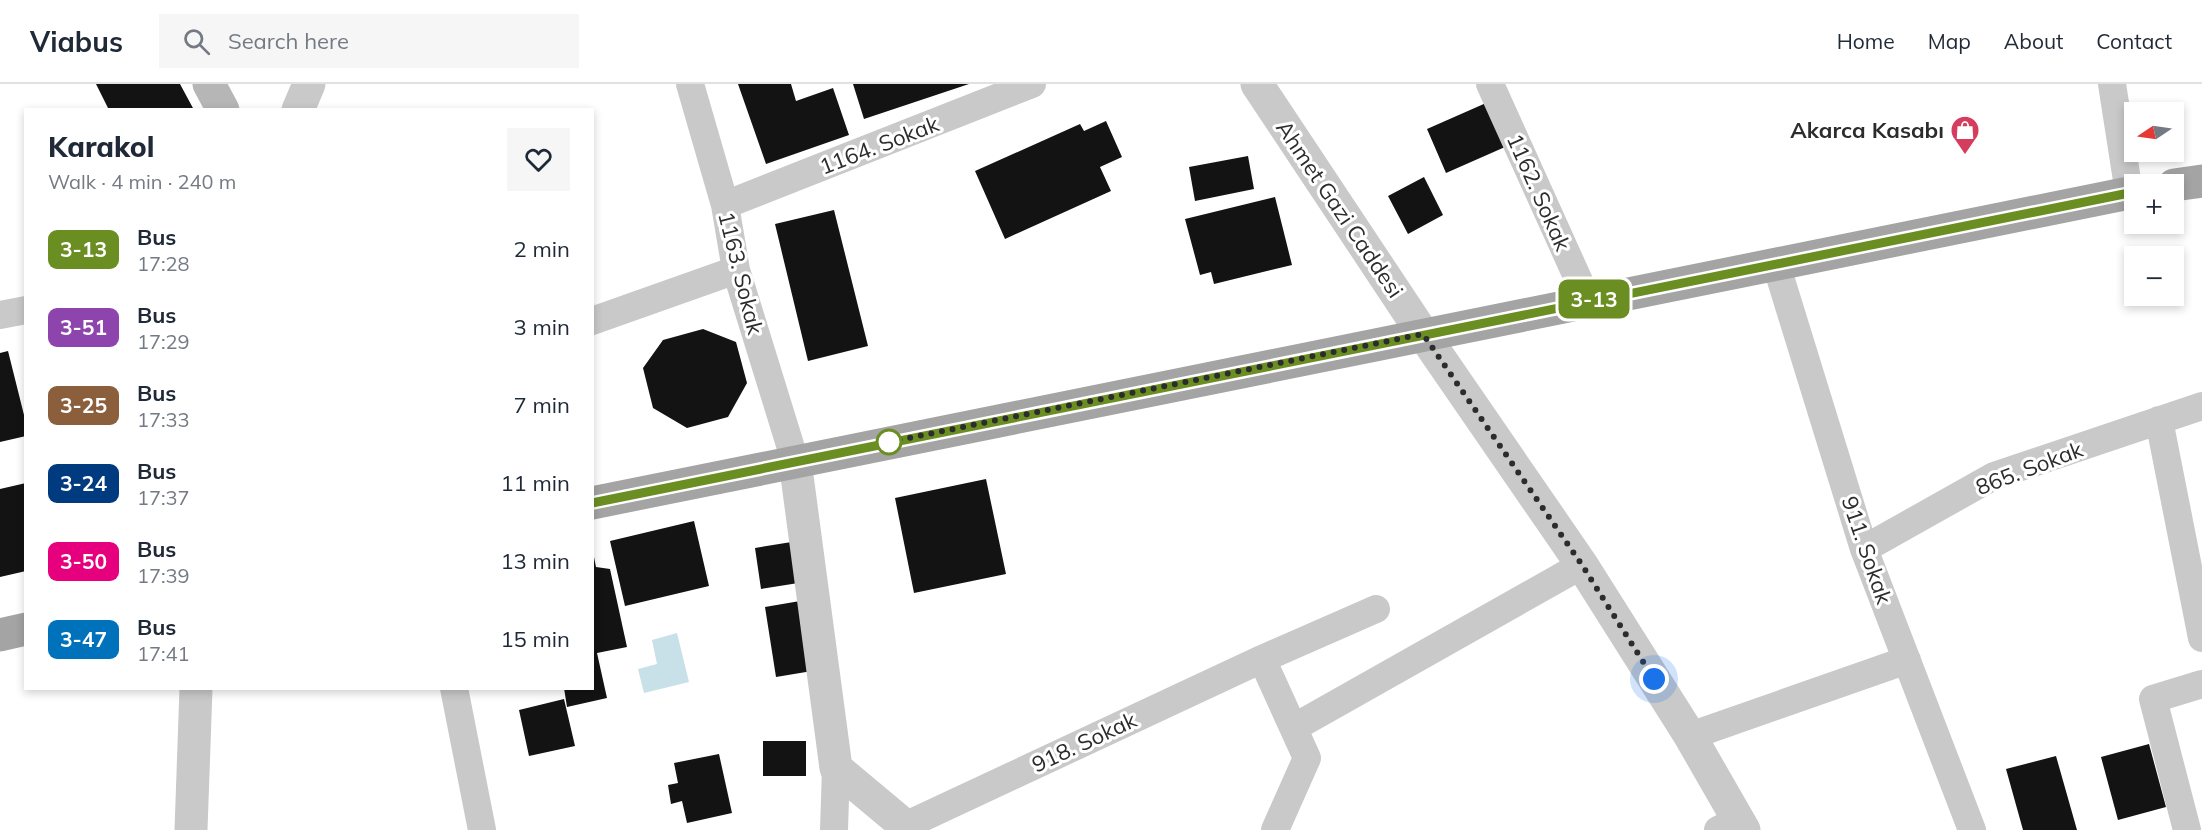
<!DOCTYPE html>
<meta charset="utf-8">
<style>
:root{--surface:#fff;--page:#f6f6f7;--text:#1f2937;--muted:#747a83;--line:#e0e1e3}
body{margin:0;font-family:Mulish,sans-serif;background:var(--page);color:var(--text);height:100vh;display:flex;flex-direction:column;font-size:22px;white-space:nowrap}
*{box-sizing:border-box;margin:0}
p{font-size:20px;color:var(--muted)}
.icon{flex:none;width:33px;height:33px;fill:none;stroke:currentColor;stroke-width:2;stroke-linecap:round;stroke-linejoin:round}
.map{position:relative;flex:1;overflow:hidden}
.side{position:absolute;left:24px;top:24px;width:570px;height:582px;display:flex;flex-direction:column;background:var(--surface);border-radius:0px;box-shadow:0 3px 9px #0003}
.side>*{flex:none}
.badge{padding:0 12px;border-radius:9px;font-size:21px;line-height:39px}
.needle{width:39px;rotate:257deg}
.buttons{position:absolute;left:2124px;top:18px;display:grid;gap:12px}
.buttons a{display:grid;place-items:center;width:60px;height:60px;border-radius:0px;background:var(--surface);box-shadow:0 3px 9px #0003;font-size:30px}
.you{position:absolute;width:30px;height:30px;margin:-15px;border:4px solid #fff;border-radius:50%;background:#1a73e8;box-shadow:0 0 0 9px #1a73e833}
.map>.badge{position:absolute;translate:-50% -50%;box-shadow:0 0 0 3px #fff}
.round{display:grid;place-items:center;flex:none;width:63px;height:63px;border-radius:0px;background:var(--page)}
.headline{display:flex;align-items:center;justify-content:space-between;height:102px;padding:0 24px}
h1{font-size:28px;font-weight:800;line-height:45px}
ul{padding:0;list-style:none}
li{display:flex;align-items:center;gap:18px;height:78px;padding:0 24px}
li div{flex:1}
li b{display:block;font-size:22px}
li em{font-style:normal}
li .badge{min-width:66px;font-weight:700;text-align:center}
header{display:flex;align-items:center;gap:36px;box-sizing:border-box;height:84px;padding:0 30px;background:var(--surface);border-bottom:2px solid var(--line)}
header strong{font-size:28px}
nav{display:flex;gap:33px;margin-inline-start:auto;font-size:21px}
.search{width:420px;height:54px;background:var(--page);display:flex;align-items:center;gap:15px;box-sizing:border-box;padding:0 21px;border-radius:0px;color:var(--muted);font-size:22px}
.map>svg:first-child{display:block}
.water{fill:#c8e0e8}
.building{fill:#131313}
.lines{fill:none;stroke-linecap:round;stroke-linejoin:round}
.minor{stroke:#c9c9c9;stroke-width:28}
.tertiary{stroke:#c9c9c9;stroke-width:33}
.secondary{stroke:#b6b6b6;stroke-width:33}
.primary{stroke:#a4a4a4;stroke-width:33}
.line-casing{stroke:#fff;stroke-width:14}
.line{stroke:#6b8e23;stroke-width:9}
.walk{stroke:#2c2c2c;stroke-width:6;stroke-dasharray:0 10.8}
.stop-dot{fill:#fff;stroke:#6b8e23;stroke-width:3}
.labels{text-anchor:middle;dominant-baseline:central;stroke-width:6;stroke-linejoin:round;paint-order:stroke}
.poi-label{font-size:22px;font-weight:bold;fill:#2c2c2c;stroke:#fff;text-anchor:end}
.street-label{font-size:22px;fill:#2c2c2c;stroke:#fff}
</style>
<header>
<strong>Viabus</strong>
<div class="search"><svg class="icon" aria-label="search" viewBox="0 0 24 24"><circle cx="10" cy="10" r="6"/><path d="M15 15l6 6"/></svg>Search here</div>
<nav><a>Home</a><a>Map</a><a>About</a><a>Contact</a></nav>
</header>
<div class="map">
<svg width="2202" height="746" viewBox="0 0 2202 746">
<rect width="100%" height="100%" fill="#fff"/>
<path class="water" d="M677 549 689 598 644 609 638 585 657 580 652 556Z"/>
<path class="building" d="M96 0H180L194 26H109Z
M738 0H791L796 17 833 4 849 51 766 80Z
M853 0H969L864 35Z
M1486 19 1505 63 1446 89 1427 45Z
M1106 37 1122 73 1100 83 1111 107 1005 155 975 87 1080 40 1084 47Z
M1248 72 1254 105 1195 117 1189 83Z
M1424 93 1443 131 1408 150 1388 112Z
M1275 113 1292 181 1214 200 1211 188 1200 191 1185 135Z
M834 126 868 262 808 277 775 140Z
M703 245 736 258 747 299 728 333 687 344 653 324 643 284 663 256Z
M8 267 26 339V352L0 358V269Z
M986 395 1006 490 914 509 895 414Z
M26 399V487L0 493V405Z
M694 437 709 502 625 522 610 457Z
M804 456 811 497 761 505 755 464Z
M594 473 596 483 610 485 627 563 597 569 607 614 567 623 564 604H592Z
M800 517 812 587 776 593 765 523Z
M564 615 575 662 529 672 519 626Z
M763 657H806V692H763Z
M2149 660 2166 723 2118 736 2101 673Z
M719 670 732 729 687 739 682 717 671 720 668 701 678 699 674 679Z
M2056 672 2077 746H2023L2006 685Z"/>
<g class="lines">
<path class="minor" d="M690 0 725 121 736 186 795 377
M1490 0 1588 217
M2112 0 2129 109
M725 121 1032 0
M1776 180 1864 465 1972 746
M0 231 26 226
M592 237 736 186
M2159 336 2202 554
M1864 465 1994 392 2202 322
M1262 575 1307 674 1275 746
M454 604 482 746
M1295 643 1582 481
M1690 652 1907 576
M907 741 1262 575 1376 525
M834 746 836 684
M1718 746 1738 736
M2187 746 2153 615 2202 600"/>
<path class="tertiary" d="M1257 0 1423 250 1582 481 1690 652 1744 746
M298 26 309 0
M795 377 836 684 910 746
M191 746 196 604"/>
<path class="secondary" d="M209 0 223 26"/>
<path class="primary" d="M2174 101 2202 97
M592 419 2134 108
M0 551 26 545"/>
</g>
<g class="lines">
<g class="line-casing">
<path id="line" d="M592 419 2134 108"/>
</g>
<use href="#line" class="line"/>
<path class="walk" d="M889 358 1423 250 1582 481 1654 595"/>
</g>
<defs>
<g id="shop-pin" transform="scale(1.5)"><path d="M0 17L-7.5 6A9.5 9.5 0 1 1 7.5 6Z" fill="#d63c5e" stroke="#fff"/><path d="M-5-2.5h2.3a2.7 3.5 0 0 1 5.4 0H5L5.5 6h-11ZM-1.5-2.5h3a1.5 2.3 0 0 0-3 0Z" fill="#fff"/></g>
</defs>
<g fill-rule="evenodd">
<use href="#shop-pin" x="1965" y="46"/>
</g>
<circle class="stop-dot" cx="889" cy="358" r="12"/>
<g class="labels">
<g class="poi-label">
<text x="1944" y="46">Akarca Kasabı</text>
</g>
<g class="street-label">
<text transform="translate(879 61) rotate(-21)">1164. Sokak</text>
<text transform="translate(1539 108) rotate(66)">1162. Sokak</text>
<text transform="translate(1340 125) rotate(56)">Ahmet Gazi Caddesi</text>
<text transform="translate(741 189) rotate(76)">1163. Sokak</text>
<text transform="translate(2029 384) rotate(-21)">865. Sokak</text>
<text transform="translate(1867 466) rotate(71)">911. Sokak</text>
<text transform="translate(1084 658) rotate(-25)">918. Sokak</text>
</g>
</g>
</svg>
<div class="buttons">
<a><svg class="needle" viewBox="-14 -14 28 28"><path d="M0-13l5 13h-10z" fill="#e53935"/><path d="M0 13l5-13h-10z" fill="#747a83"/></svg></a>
<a>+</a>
<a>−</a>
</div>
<div class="you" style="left:1654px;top:595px"></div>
<b class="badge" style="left:1594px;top:215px;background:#6b8e23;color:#fff">3-13</b>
<section class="side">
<div class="headline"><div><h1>Karakol</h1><p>Walk · 4 min · 240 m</p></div><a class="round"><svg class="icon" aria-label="heart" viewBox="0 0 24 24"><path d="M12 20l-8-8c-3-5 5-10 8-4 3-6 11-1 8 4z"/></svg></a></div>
<ul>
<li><span class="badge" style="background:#6b8e23;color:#fff">3-13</span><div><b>Bus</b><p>17:28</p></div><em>2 min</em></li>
<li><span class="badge" style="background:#8e44ad;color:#fff">3-51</span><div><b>Bus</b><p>17:29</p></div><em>3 min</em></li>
<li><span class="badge" style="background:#8b5e3c;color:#fff">3-25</span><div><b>Bus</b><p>17:33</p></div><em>7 min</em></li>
<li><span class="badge" style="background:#003b80;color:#fff">3-24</span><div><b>Bus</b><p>17:37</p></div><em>11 min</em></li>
<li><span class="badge" style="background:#e6007e;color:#fff">3-50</span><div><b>Bus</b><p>17:39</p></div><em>13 min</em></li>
<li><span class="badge" style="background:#0072bc;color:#fff">3-47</span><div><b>Bus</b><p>17:41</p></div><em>15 min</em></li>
</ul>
</section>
</div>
